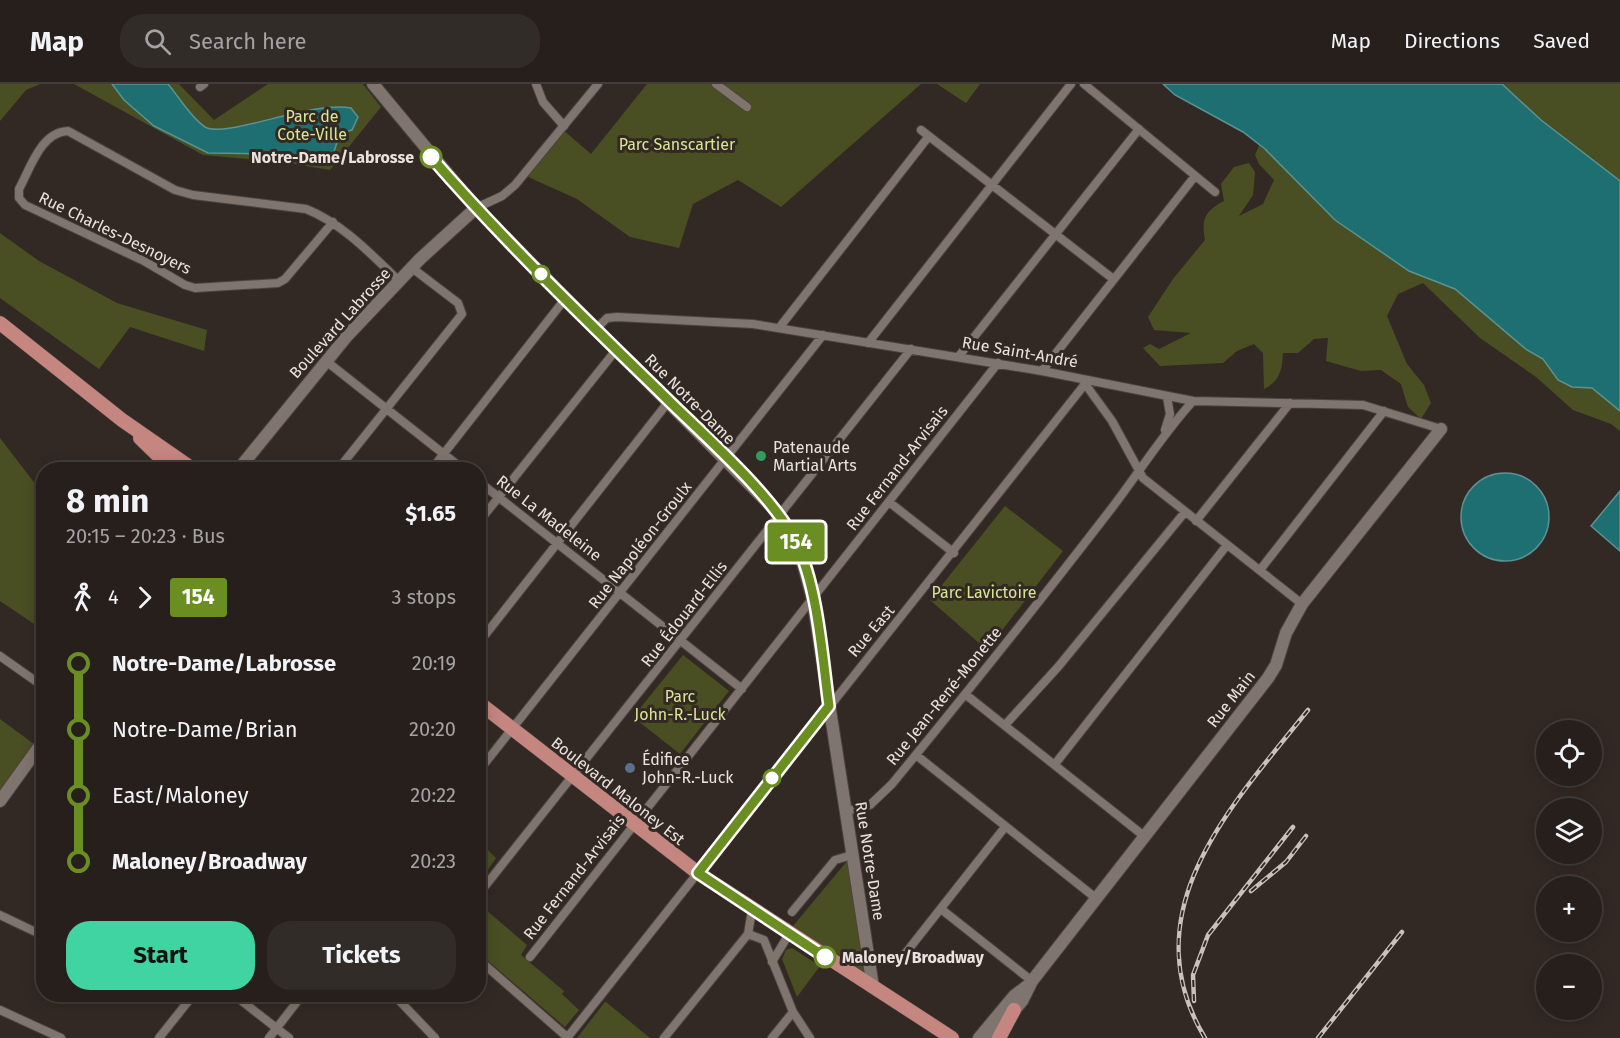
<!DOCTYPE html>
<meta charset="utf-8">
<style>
:root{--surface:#261f1b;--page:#322c28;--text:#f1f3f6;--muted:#a4a2a3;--line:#423d3a;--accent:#40d4a2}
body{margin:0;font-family:"Fira Sans",sans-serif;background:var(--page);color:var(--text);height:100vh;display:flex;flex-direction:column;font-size:22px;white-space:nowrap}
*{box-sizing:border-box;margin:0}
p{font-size:20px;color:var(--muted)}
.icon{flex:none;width:33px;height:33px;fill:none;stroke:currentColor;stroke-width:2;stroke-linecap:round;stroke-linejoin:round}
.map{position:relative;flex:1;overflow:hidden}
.panel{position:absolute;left:36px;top:378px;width:450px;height:540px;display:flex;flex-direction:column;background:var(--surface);border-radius:24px;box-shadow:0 3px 15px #0003,0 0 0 2px var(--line)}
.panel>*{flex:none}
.badge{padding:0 12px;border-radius:4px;font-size:21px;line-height:39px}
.fabs{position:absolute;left:1536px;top:636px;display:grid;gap:12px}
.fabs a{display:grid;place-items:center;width:66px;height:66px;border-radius:50%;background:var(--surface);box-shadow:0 3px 15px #0003,0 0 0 2px var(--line);font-size:30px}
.map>.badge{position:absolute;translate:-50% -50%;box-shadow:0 0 0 3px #fff}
.legs{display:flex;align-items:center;gap:9px;height:66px;padding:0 30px;font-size:20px}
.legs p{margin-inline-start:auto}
.summary{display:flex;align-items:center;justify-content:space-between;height:102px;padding:0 30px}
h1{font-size:33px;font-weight:700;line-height:45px}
.action{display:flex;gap:12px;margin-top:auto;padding:12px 30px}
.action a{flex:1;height:69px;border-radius:24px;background:var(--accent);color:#111;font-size:24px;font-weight:700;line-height:69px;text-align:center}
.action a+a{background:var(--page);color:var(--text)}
ul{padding:0 30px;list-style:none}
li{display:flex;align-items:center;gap:21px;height:66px;font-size:22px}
li i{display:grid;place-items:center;width:9px;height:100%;margin:0 8px;background:currentColor}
li i::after{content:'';width:15px;height:15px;margin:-8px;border:4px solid;border-radius:50%;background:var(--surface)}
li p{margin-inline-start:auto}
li:first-child i{background:linear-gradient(#0000 50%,currentColor 0)}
li:last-child i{background:linear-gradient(currentColor 50%,#0000 0)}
header{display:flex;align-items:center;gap:36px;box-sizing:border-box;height:84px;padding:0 30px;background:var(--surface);border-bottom:2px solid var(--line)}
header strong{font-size:28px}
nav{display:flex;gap:33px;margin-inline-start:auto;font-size:21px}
.search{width:420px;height:54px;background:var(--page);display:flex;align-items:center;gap:15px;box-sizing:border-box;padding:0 21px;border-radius:24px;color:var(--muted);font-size:22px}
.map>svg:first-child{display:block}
.green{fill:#494f22}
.water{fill:#1e6f71;stroke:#5b9292;stroke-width:1.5}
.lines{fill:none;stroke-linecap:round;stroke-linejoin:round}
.street-casing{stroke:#4c443f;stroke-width:10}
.secondary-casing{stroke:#4c443f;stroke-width:14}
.primary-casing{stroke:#4c443f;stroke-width:15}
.street{stroke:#80756e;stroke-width:8}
.secondary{stroke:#80756e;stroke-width:12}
.primary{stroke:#c4867f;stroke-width:14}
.rail-casing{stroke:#c8c1bd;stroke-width:4.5}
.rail{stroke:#332924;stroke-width:2;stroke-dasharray:7;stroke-linecap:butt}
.line-1-casing{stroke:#fff;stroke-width:14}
.line-1{stroke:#6b8e23;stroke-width:9}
.stop-1-dot{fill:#fff;stroke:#6b8e23;stroke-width:3}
.leisure-dot{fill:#2e9e5b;stroke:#332924;stroke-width:2}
.service-dot{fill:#5c6f8a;stroke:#332924;stroke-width:2}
.labels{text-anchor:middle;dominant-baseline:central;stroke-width:6;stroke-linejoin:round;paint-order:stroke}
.park-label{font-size:16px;fill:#d9e695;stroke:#332924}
.stop-label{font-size:16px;font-weight:bold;fill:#e9e2de;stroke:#332924;text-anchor:end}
.street-label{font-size:16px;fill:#e9e2de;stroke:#332924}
.poi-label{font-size:16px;fill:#e9e2de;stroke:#332924;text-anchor:start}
</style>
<header>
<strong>Map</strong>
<div class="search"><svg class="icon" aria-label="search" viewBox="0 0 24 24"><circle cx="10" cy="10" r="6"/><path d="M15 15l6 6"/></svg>Search here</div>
<nav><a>Map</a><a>Directions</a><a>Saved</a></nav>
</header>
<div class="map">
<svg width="1620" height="954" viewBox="0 0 1620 954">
<rect width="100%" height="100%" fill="#332924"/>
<path class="green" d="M0 0H40L26 6 0 37Z
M74 0H179L214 36 268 0H363L381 23 330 86 282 78 203 71Z
M647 0H921L781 123 738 96 693 120 679 164 630 153 577 115 526 92 562 45 591 70Z
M937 0H980L966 19Z
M1502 0H1620V97L1541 36Z
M1263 52 1419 174 1620 320V347L1611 340 1573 326 1536 293 1480 254 1423 199 1398 210 1387 232 1407 280 1424 301 1431 319 1421 335 1408 323 1401 300 1381 286 1361 287 1326 277 1328 254 1314 255 1298 269H1283C1282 286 1280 297 1264 305L1263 269 1254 260 1237 267 1223 279 1160 282 1143 264 1150 260 1159 265 1191 249 1154 246 1148 233 1173 195 1205 156C1201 135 1205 127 1224 117L1221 100 1234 83 1249 79 1255 88 1253 111 1239 132 1263 120 1274 96 1259 80 1255 71Z
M0 149 39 177 117 219 207 246 204 267 130 243 99 285 0 214Z
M0 354 43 410V546L0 517Z
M1005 422 1063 467 987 566 930 516Z
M683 571 729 607 680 670 633 633Z
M0 635 38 663 0 717Z
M479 757 496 774 479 799Z
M852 771 873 903 793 842Z
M478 819 527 861 521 871 564 907 562 910 579 926 565 943 479 869Z
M792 864 820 882 797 913 782 875 786 866Z
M605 918H606L650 954H577Z"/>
<path class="water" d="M112 0H168C179 13 191 34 205 43 225 55 313 16 351 24L358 33 352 46 340 49 332 74 320 80 269 70 208 69 154 42 124 16Z
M1163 0H1502L1541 36 1620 97V327L1592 304 1572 303 1558 296 1543 275 1527 266 1455 205 1409 187 1335 136 1265 65 1243 48 1175 11Z
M1461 433a44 44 0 1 1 88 0a44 44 0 1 1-88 0Z
M1620 407V467L1591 442Z"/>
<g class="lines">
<g class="street-casing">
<path id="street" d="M536 0 543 18 564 42
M716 0 747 23
M1084 0 1215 108
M200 3 204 0
M921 46 1112 194
M476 124 502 112 515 101 598 0
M333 138 285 195 278 199 195 204 185 201 144 177 25 121 19 114V105C31 83 41 48 68 47L175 106 193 111 306 125C342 139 372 171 399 197
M779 244 929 52
M596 245 607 234 617 233 753 240 1042 287 1193 317 1363 321 1441 345
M868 259 1071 0
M959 272 1139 45
M326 277 464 386
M1042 287 1195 92
M1083 297 1112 337 1143 394 1302 520
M1165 346 1170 330 1167 313
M340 383 462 230 458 219 412 184
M431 386 565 215
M478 397 742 605
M889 418 954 469
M1196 437 1290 319
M478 439 616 266
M1260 486 1384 327
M478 560 669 317
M0 572 44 603
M965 610 1144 752
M1005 641 1058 583 1185 428
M916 671 1097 815
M1055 680 1227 461
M478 688 823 251
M847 727 870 721 892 700C965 611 1037 521 1108 429 1137 392 1161 352 1193 317
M478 811 911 265
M941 825 1032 897
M792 828 835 776 852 771
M0 831 44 852
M748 850 764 856 793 928 810 954
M530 873 998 279
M478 875 567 953
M772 878 789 850
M897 880 1005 743
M168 910 187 919
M233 910 289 954
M393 910 435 954
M0 926 61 954
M159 954 194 910
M269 954 303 910
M567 954 1085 300
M664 954 748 850 752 826
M772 954 793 928"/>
</g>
<g class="secondary-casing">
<path id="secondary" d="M373 0 476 124 775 426 800 468 813 516 873 903
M238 386 347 252 420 175 476 124
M0 717 44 656
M979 954 1014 912 1027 902
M991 954 1022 917 1032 897 1268 594 1276 581 1286 549 1302 520 1441 345"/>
</g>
<g class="primary-casing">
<path id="primary" d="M0 239 122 336 194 386
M140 354 173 386
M478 618 698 789 952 954
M999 954 1014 926"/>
</g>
<use href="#street" class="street"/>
<use href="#secondary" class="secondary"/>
<use href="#primary" class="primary"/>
<g class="rail-casing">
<path id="rail" d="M1251 807 1286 778 1306 752
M1194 917 1193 891 1208 851 1293 743
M1205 954C1129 827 1233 720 1308 626
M1318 954 1402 848"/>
</g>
<use href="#rail" class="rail"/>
</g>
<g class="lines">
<g class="line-1-casing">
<path id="line-1" d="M431 73C503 156 583 233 662 310 701 349 772 410 796 458 818 504 822 571 829 622L698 789 825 873"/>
</g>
<use href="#line-1" class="line-1"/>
</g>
<g class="stop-1-dot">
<circle cx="431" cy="73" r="10"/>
<circle cx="541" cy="190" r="8"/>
<circle cx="772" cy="694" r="8"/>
<circle cx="825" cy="873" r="10"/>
</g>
<circle class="leisure-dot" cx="761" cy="372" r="6"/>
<circle class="service-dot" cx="630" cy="684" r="6"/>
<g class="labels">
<g class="park-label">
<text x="312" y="32">Parc de<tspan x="312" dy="18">Cote-Ville</tspan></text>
<text x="677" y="60">Parc Sanscartier</text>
<text x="984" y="508">Parc Lavictoire</text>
<text x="680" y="612">Parc<tspan x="680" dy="18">John-R.-Luck</tspan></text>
</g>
<g class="stop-label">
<text x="414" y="73">Notre-Dame/Labrosse</text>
<text x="842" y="873" text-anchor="start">Maloney/Broadway</text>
</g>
<g class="street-label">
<text transform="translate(115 149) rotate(26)">Rue Charles-Desnoyers</text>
<text transform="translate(340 239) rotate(-48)">Boulevard Labrosse</text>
<text transform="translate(1020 268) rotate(10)">Rue Saint-André</text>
<text transform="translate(690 315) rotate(45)">Rue Notre-Dame</text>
<text transform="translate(897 384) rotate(-52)">Rue Fernand-Arvisais</text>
<text transform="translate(549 434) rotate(38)">Rue La Madeleine</text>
<text transform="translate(640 461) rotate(-52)">Rue Napoléon-Groulx</text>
<text transform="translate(684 530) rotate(-52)">Rue Édouard-Ellis</text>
<text transform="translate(871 547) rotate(-50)">Rue East</text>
<text transform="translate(944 612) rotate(-51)">Rue Jean-René-Monette</text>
<text transform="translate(1231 615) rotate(-52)">Rue Main</text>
<text transform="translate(618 707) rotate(38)">Boulevard Maloney Est</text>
<text transform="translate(870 777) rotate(81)">Rue Notre-Dame</text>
<text transform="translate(574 793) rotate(-52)">Rue Fernand-Arvisais</text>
</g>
<g class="poi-label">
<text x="773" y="363">Patenaude<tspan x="773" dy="18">Martial Arts</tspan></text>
<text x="642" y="675">Édifice<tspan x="642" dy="18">John-R.-Luck</tspan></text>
</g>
</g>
</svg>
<div class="fabs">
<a><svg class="icon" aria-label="locate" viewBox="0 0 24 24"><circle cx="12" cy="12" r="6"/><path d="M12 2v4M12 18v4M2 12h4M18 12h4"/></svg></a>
<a><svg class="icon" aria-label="layers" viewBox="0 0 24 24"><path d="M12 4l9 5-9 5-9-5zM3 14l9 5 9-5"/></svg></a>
<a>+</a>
<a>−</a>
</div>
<b class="badge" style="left:796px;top:458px;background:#6b8e23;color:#fff">154</b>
<section class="panel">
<div class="summary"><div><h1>8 min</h1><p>20:15 – 20:23 · Bus</p></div><b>$1.65</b></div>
<div class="legs"><svg class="icon" aria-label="walk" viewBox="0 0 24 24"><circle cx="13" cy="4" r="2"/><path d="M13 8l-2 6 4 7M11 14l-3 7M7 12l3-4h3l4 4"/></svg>4<svg class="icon" aria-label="forward" viewBox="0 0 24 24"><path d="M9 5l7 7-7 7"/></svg><b class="badge" style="background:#6b8e23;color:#fff">154</b><p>3 stops</p></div>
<ul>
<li><i style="color:#6b8e23"></i><b>Notre-Dame/Labrosse</b><p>20:19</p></li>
<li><i style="color:#6b8e23"></i><span>Notre-Dame/Brian</span><p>20:20</p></li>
<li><i style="color:#6b8e23"></i><span>East/Maloney</span><p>20:22</p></li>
<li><i style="color:#6b8e23"></i><b>Maloney/Broadway</b><p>20:23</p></li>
</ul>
<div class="action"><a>Start</a><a>Tickets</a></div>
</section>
</div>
